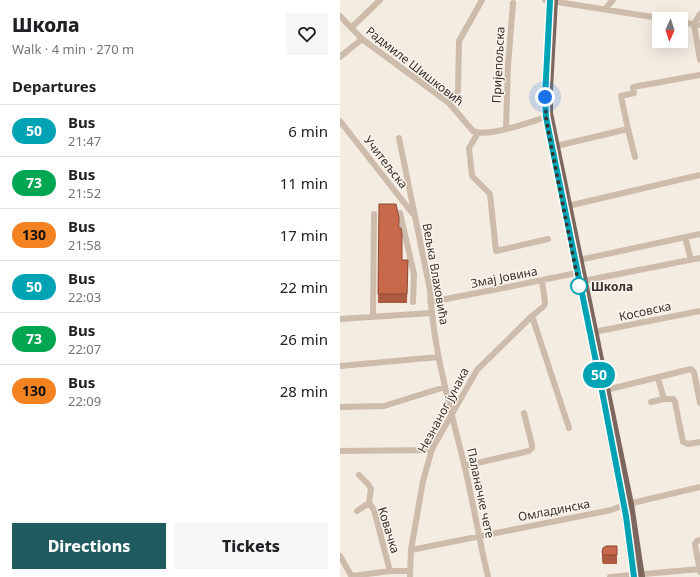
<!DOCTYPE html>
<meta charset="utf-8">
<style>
:root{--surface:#fff;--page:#f6f6f6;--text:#202124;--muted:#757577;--line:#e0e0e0;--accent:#1f5a5e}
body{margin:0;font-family:"Noto Sans",sans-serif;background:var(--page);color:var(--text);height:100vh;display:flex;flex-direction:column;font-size:15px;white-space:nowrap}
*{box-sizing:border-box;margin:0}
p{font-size:13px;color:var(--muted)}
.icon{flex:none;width:22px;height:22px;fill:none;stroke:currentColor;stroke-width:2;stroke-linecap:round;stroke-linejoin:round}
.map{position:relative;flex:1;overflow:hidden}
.side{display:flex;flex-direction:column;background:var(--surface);width:340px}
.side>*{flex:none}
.badge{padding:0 8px;border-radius:13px;font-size:14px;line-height:26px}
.needle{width:26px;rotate:183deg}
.tools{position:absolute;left:312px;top:12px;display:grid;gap:8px}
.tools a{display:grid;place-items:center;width:36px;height:36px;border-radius:0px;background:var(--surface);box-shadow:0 4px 16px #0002;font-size:20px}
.you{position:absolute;width:20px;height:20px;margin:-10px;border:3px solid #fff;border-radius:50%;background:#1a73e8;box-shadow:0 0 0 6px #1a73e833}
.map>.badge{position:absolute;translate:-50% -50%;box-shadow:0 0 0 2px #fff}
h2{padding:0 12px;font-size:15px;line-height:36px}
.round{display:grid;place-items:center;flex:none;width:42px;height:42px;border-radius:0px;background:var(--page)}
.summary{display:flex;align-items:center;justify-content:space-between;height:68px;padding:0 12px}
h1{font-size:19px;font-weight:800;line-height:30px}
.action{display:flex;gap:8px;margin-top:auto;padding:8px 12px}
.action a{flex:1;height:46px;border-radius:0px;background:var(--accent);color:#fff;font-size:16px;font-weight:800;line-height:46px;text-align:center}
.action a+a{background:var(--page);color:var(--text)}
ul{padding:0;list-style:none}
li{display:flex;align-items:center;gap:12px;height:52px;padding:0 12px;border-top:1px solid var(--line)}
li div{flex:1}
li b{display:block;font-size:15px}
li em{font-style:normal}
li .badge{min-width:44px;font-weight:700;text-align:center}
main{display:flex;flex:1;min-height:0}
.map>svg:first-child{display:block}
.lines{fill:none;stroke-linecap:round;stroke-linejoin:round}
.minor{stroke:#cdbbac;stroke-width:6}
.major{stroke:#7d675c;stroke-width:8}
.wall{fill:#ac5a40}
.building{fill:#c8694b;stroke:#8c4a34}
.line-casing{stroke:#fff;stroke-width:9}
.line{stroke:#00a3b4;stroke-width:6}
.walk{stroke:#3b302b;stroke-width:4;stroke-dasharray:0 7.2}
.stop-dot{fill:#fff;stroke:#00a3b4;stroke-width:2}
.labels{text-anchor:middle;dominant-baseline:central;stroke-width:3;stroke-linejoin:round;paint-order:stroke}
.street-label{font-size:12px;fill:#3b302b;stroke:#fbf5ee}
.stop-label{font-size:12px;font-weight:bold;fill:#3b302b;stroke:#fbf5ee;text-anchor:start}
</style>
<main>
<section class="side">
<div class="summary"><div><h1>Школа</h1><p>Walk · 4 min · 270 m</p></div><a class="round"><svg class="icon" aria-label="heart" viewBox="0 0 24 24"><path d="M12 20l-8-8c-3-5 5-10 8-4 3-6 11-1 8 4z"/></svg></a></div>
<h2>Departures</h2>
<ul>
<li><span class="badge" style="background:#00a3b4;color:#fff">50</span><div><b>Bus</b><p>21:47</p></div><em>6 min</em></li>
<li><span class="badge" style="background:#00a651;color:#fff">73</span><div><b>Bus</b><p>21:52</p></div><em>11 min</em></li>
<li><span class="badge" style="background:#f58220;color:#111">130</span><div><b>Bus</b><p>21:58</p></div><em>17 min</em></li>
<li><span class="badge" style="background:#00a3b4;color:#fff">50</span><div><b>Bus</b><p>22:03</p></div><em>22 min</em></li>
<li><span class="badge" style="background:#00a651;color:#fff">73</span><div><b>Bus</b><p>22:07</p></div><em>26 min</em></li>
<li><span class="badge" style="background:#f58220;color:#111">130</span><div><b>Bus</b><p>22:09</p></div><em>28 min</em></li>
</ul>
<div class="action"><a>Directions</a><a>Tickets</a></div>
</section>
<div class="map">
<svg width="360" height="577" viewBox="0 0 360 577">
<rect width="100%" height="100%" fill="#f4ebe1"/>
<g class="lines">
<path class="minor" d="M205 0 325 19
M265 9 273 0
M360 14 354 24 360 60
M0 16 22 39 109 103 133 131C147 138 190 122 206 117
M341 22 360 25
M11 28 40 0
M0 57 22 39
M109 103 118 91 119 41 142 0
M0 121 73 214
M166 129 168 66 173 3
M288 129 295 157
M138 133 129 148 132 176 150 194 156 251 208 239
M59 138 90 290C93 349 110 406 124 464 133 501 139 539 148 577
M216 146 288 129 281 96 294 93 293 87 360 75
M228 206 360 175
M60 213 74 274 73 302
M345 237 351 260
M239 260 360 234
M243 281 360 258
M90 302 168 287 241 272
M192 316 229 428
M33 317 34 214
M0 319 91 313
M254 332 360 311
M0 366 99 357
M318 378 324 399
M266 390 351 369 354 372 360 403
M311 402 324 399H333L335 402 343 442 348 444 360 442
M0 407 44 406 105 387
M0 451 92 450
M124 466 189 451 192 448V445L184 413
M19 475 28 484 31 489 29 503 34 510 50 571
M17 511 29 503
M360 540 357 541 355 544 360 572
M71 550 271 510 284 505 360 487
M0 556 12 577
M12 576 50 571H69
M70 577 71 550 83 481 92 449 137 370 192 316 204 306 205 302 202 281
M270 577 360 569"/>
<path class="major" d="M214 0 209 89V113L290 504 301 577
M270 434 286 516 294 577"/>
</g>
<path class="wall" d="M39 204 59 228 62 260H68L67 303H38Z
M262 552 277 555V564H263L262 561Z"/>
<path class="building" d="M39 204H56L59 218V228H61L62 234V260H68L67 294H38Z
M266 546H277V555H263L262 552 263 548Z"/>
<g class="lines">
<g class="line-casing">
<path id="line" d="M210 1 205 97 206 117 262 391 286 516 294 577"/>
</g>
<use href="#line" class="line"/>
<path class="walk" d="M205 97 206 117 209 135 239 286"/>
</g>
<circle class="stop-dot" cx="239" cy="286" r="8"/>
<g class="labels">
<g class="street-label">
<text transform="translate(158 65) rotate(-87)">Пријепољска</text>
<text transform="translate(75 66) rotate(38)">Радмиле Шишковић</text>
<text transform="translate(46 162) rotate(52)">Учитељска</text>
<text transform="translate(96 274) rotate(80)">Вељка Влаховића</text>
<text transform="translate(164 277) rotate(-11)">Змај Јовина</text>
<text transform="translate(305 311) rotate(-12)">Косовска</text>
<text transform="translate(103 410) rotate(-62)">Незнаног јунака</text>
<text transform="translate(141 493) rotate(78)">Паланачке чете</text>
<text transform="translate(214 510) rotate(-11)">Омладинска</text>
<text transform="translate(49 530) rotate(73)">Ковачка</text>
</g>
<g class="stop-label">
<text x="251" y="286">Школа</text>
</g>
</g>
</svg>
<div class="tools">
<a><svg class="needle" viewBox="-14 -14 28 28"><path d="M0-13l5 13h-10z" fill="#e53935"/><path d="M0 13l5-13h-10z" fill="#757577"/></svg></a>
</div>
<div class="you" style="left:205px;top:97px"></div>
<b class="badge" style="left:259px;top:375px;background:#00a3b4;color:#fff">50</b>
</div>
</main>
